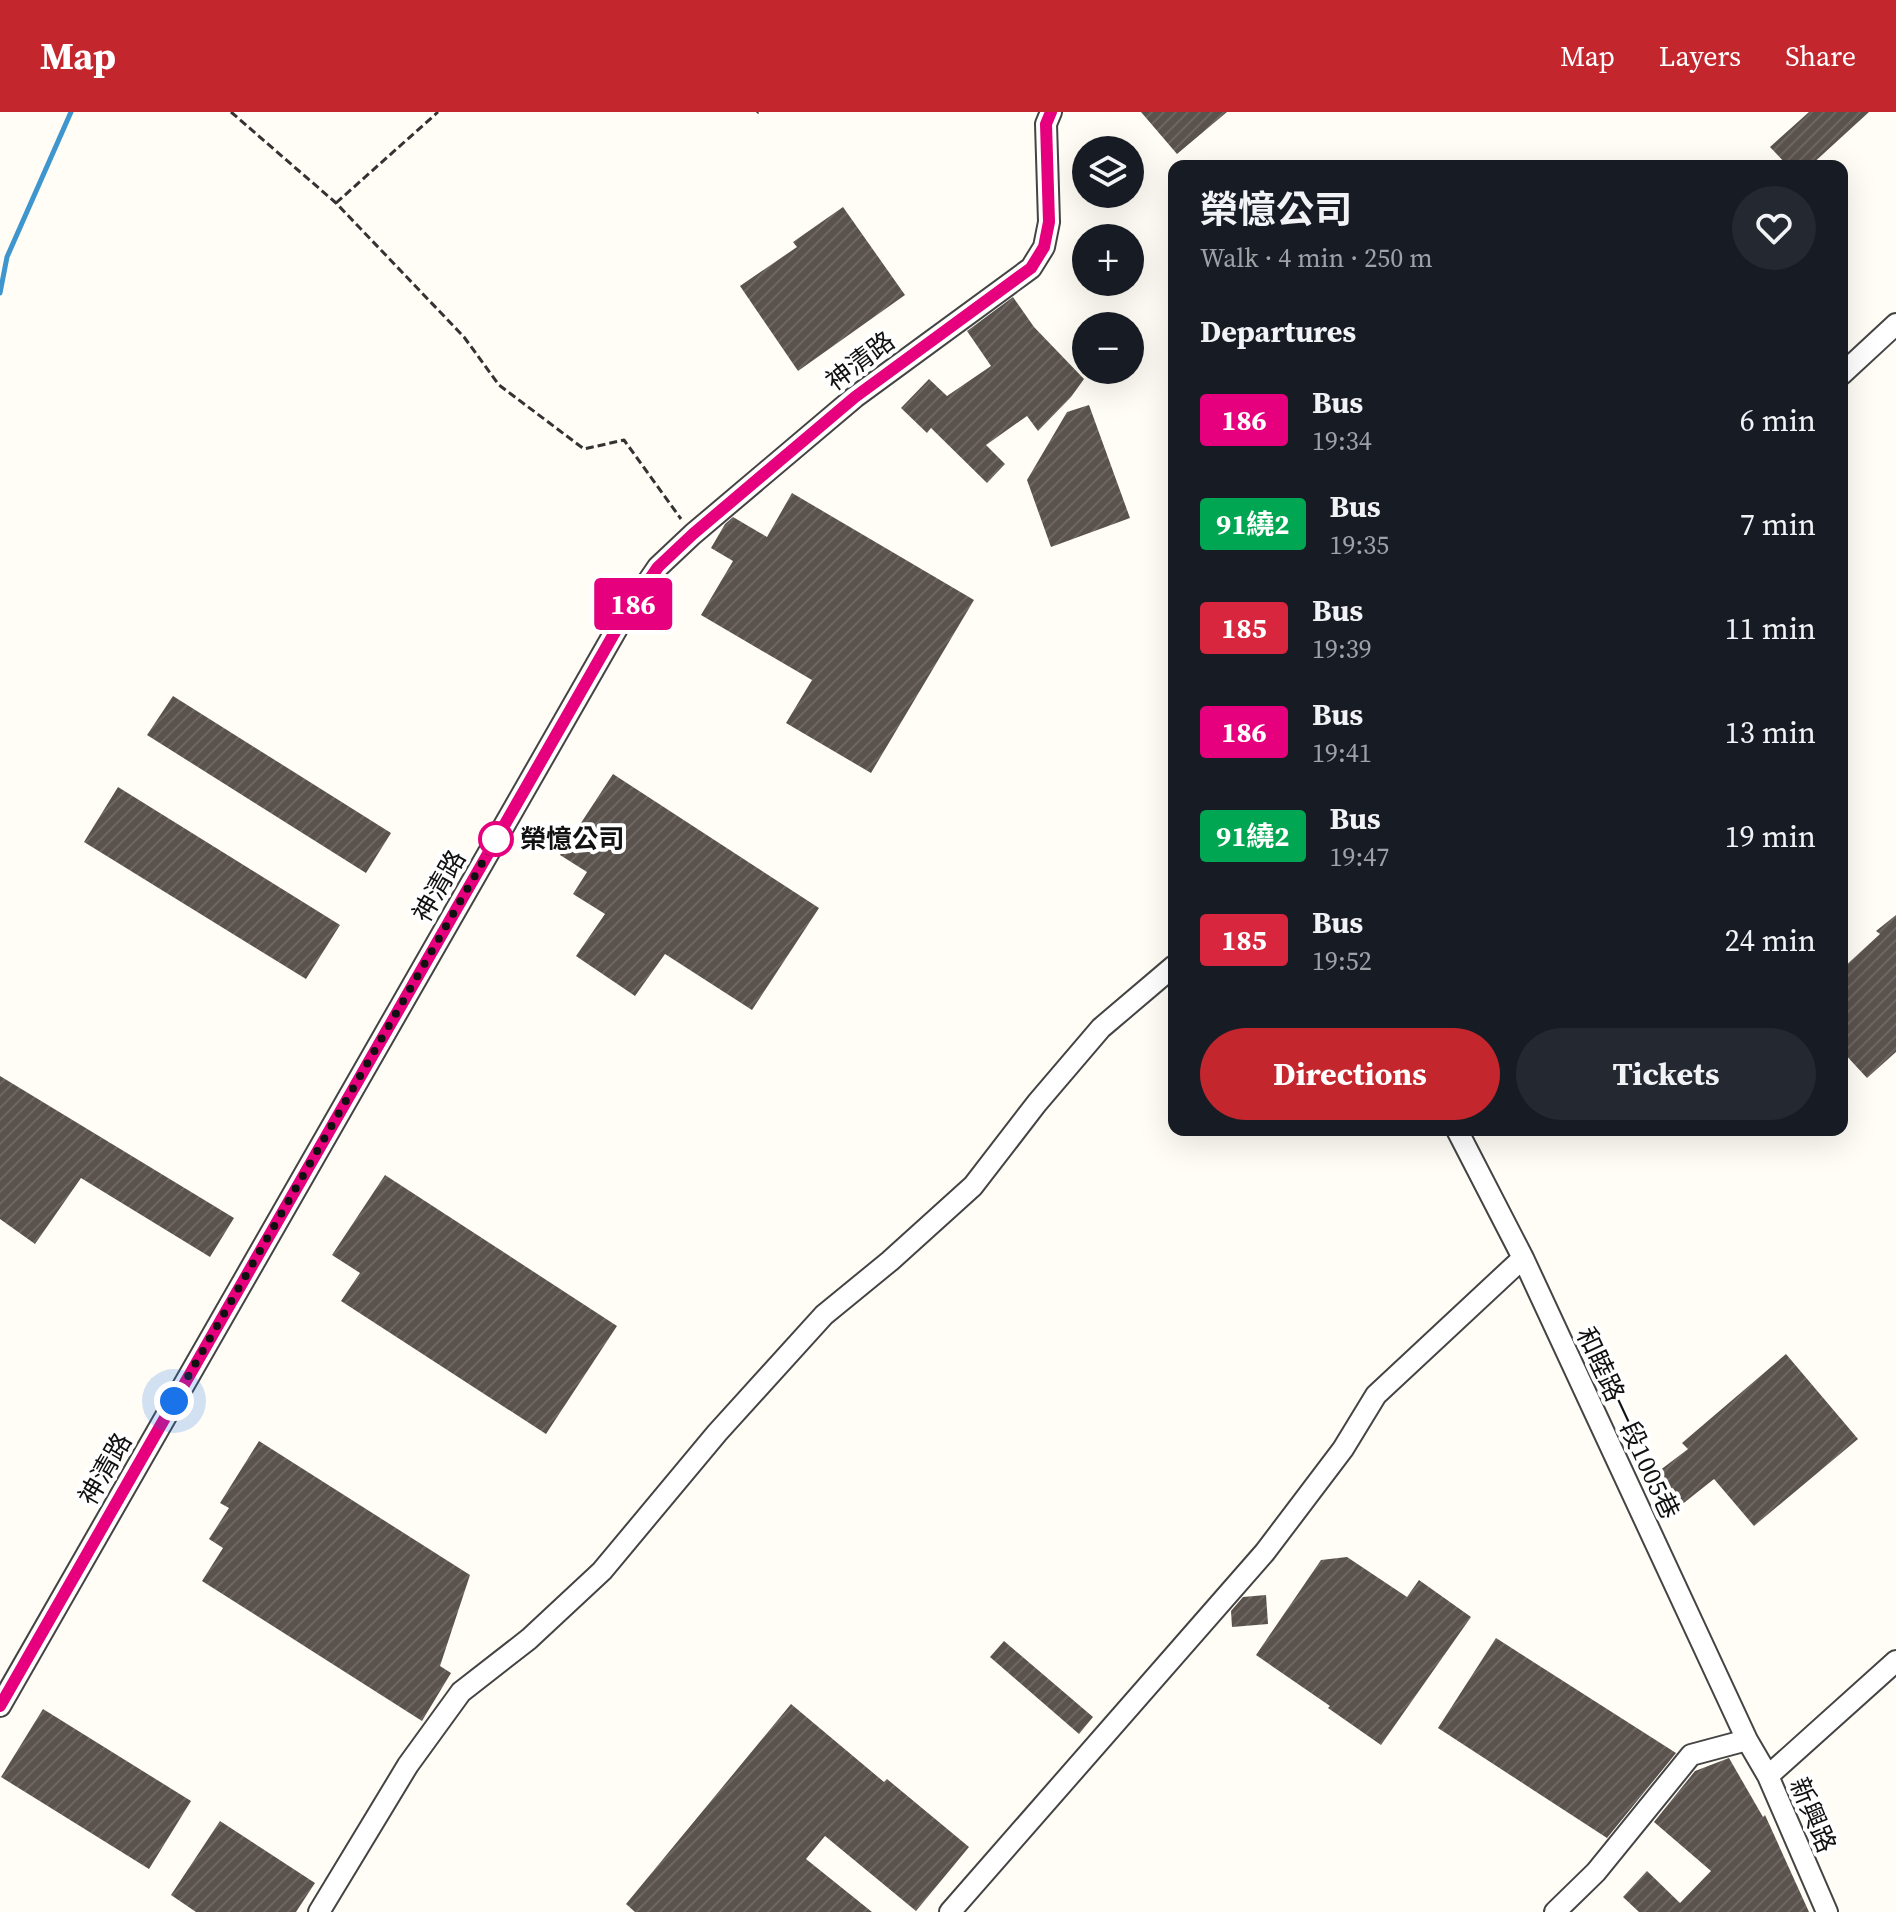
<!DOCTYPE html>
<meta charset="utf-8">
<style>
:root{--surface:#171b24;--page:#242831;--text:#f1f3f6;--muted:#9ea1a6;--accent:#c4262e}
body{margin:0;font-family:"Source Serif 4","Noto Sans TC",serif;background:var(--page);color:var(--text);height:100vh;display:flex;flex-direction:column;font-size:30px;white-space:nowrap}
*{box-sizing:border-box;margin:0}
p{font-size:26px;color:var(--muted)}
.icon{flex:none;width:44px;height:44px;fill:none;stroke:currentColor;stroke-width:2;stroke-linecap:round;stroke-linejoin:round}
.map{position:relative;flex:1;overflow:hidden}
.side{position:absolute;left:1168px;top:48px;width:680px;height:976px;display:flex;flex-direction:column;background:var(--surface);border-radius:16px;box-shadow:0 8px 32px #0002}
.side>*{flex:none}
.badge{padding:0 16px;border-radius:6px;font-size:28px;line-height:52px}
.controls{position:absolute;left:1072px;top:24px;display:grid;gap:16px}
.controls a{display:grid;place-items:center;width:72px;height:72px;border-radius:50%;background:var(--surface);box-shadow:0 8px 32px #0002;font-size:40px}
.you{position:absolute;width:40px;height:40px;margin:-20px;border:6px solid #fff;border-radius:50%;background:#1a73e8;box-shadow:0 0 0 12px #1a73e833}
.map>.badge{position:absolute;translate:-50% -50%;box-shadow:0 0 0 4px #fff}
h2{padding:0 32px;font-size:30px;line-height:72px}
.round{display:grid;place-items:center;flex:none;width:84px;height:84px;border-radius:42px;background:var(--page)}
.overview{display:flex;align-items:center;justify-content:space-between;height:136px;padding:0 32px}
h1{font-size:38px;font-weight:700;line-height:60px}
.action{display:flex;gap:16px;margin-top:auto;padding:16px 32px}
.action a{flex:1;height:92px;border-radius:48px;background:var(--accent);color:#fff;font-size:32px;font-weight:700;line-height:92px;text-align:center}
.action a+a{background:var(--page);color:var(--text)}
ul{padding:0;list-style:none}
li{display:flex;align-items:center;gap:24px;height:104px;padding:0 32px}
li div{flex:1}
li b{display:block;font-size:30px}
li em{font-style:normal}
li .badge{min-width:88px;font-weight:700;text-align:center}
header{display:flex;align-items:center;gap:48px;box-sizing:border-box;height:112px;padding:0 40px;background:var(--accent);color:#fff}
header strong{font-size:38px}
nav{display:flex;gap:44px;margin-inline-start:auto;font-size:28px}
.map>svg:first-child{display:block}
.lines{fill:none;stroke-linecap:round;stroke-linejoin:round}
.stream{stroke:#3f96cf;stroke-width:5}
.building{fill:url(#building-hatch)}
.minor-casing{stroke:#444;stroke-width:24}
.path{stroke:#333;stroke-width:3;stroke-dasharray:8 4;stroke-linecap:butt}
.minor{stroke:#fff;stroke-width:20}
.line-casing{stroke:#fff;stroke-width:18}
.line{stroke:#e6007e;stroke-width:12}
.walk{stroke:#111;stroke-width:8;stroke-dasharray:0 14.4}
.stop-dot{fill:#fff;stroke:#e6007e;stroke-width:4}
.labels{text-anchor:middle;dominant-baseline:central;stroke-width:8;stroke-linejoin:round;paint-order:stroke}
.street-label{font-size:26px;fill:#111;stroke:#fff}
.stop-label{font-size:26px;font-weight:bold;fill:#111;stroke:#fff;text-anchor:start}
</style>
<header>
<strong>Map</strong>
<nav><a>Map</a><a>Layers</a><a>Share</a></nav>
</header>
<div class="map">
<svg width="1896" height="1800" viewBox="0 0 1896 1800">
<defs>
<pattern id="building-hatch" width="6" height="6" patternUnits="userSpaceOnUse" patternTransform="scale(2)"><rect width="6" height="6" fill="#5a524d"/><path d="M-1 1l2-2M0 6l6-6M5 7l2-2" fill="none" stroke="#6d6662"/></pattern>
</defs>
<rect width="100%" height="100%" fill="#fffdf5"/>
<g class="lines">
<path class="stream" d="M0 181 7 145 71 0"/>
</g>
<path class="building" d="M1141 0H1227L1177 42Z
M1809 0H1869L1810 54H1788L1770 35Z
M843 95 905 183 798 259 740 174 797 135 793 130Z
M1013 185 1034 215 1084 267 1071 285 1038 319 1027 304 986 333 1005 352 987 371 931 316 927 321 901 296 929 267 947 284 991 254 967 219Z
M1089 293 1130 406 1051 435 1027 368 1067 300Z
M792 381 974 488 871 661 786 611 812 568 701 503 733 449 711 436 725 412 733 405 767 425Z
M173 584 391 721 366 761 147 623Z
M613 662 819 796 752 898 665 842 635 884 576 844 605 802 573 782 587 760 560 743Z
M118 675 340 813 306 867 84 730Z
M1896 803V940L1867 966 1842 939V857L1880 822 1876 819Z
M0 964 234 1106 210 1145 81 1066 35 1132 0 1107Z
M385 1063 617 1214 546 1322 341 1189 360 1161 332 1143Z
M1786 1242 1858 1327 1754 1414 1714 1367 1680 1394 1655 1362 1688 1337 1682 1331Z
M259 1329 470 1463 440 1554 451 1561 422 1609 202 1469 223 1436 209 1427 229 1396 220 1391Z
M1347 1445 1407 1485 1419 1468 1471 1505 1381 1633 1328 1596 1330 1594 1256 1543 1321 1448Z
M1266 1483 1268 1512 1232 1515 1231 1499 1243 1485Z
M1496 1526 1676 1641 1607 1726 1438 1616Z
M1004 1529 1093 1605 1079 1622 990 1545Z
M791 1592 884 1670 887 1667 969 1735 916 1799 825 1724 806 1747 872 1800H635L626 1792Z
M43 1597 191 1689 149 1757 1 1665Z
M1729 1646 1763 1705 1765 1703 1809 1800H1639L1623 1785 1647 1759 1680 1791 1711 1759 1654 1710 1695 1659Z
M220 1709 315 1771 296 1800H196L171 1783Z"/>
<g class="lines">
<g class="minor-casing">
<path id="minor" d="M1842 262 1896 212
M1457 1018 1523 1146 1747 1628 1768 1664 1827 1800
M0 1594 623 506 658 455 693 422 855 285 1031 156 1044 135 1049 110 1046 12 1051 0
M1768 1664 1896 1549
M319 1800 408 1653 461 1580 529 1527 602 1459 717 1321 824 1203 890 1149 973 1074 1037 991 1101 916 1174 854
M950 1800 1265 1440 1343 1337 1376 1283 1523 1146
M1555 1800 1596 1760 1691 1643 1747 1628"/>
</g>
<path class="path" d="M231 0 336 91 464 225 499 273 584 337 624 328 681 407
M757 1 758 0
M336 91 438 0"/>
<use href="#minor" class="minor"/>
</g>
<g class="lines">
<g class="line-casing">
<path id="line" d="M0 1594 623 506 658 455 693 422 855 285 1031 156 1044 135 1049 110 1046 12 1051 0"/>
</g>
<use href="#line" class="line"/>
<path class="walk" d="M174 1289 501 718 496 727"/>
</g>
<circle class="stop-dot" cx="496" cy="727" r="16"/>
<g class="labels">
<g class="street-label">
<text transform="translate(860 249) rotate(-37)">神清路</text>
<text transform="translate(439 774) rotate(-60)">神清路</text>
<text transform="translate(1628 1311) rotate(65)">和睦路一段1005巷</text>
<text transform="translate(105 1357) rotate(-60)">神清路</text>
<text transform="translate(1813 1703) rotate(67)">新興路</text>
</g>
<g class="stop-label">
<text x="520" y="727">榮憶公司</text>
</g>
</g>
</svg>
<div class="controls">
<a><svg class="icon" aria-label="layers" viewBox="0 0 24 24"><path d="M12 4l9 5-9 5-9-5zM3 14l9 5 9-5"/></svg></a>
<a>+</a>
<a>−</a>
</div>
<div class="you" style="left:174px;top:1289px"></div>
<b class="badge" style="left:633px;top:492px;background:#e6007e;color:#fff">186</b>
<section class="side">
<div class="overview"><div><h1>榮憶公司</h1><p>Walk · 4 min · 250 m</p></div><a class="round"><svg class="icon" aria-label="heart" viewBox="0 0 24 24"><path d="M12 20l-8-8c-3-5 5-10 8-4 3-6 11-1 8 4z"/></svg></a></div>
<h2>Departures</h2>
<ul>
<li><span class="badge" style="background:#e6007e;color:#fff">186</span><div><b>Bus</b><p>19:34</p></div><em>6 min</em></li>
<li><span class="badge" style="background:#00a651;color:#fff">91繞2</span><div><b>Bus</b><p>19:35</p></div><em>7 min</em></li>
<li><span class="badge" style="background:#d7263d;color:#fff">185</span><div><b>Bus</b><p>19:39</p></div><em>11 min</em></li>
<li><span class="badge" style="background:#e6007e;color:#fff">186</span><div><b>Bus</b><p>19:41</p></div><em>13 min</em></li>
<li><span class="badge" style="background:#00a651;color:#fff">91繞2</span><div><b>Bus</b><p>19:47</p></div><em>19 min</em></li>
<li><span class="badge" style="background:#d7263d;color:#fff">185</span><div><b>Bus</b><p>19:52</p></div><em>24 min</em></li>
</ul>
<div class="action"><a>Directions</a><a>Tickets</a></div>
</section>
</div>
